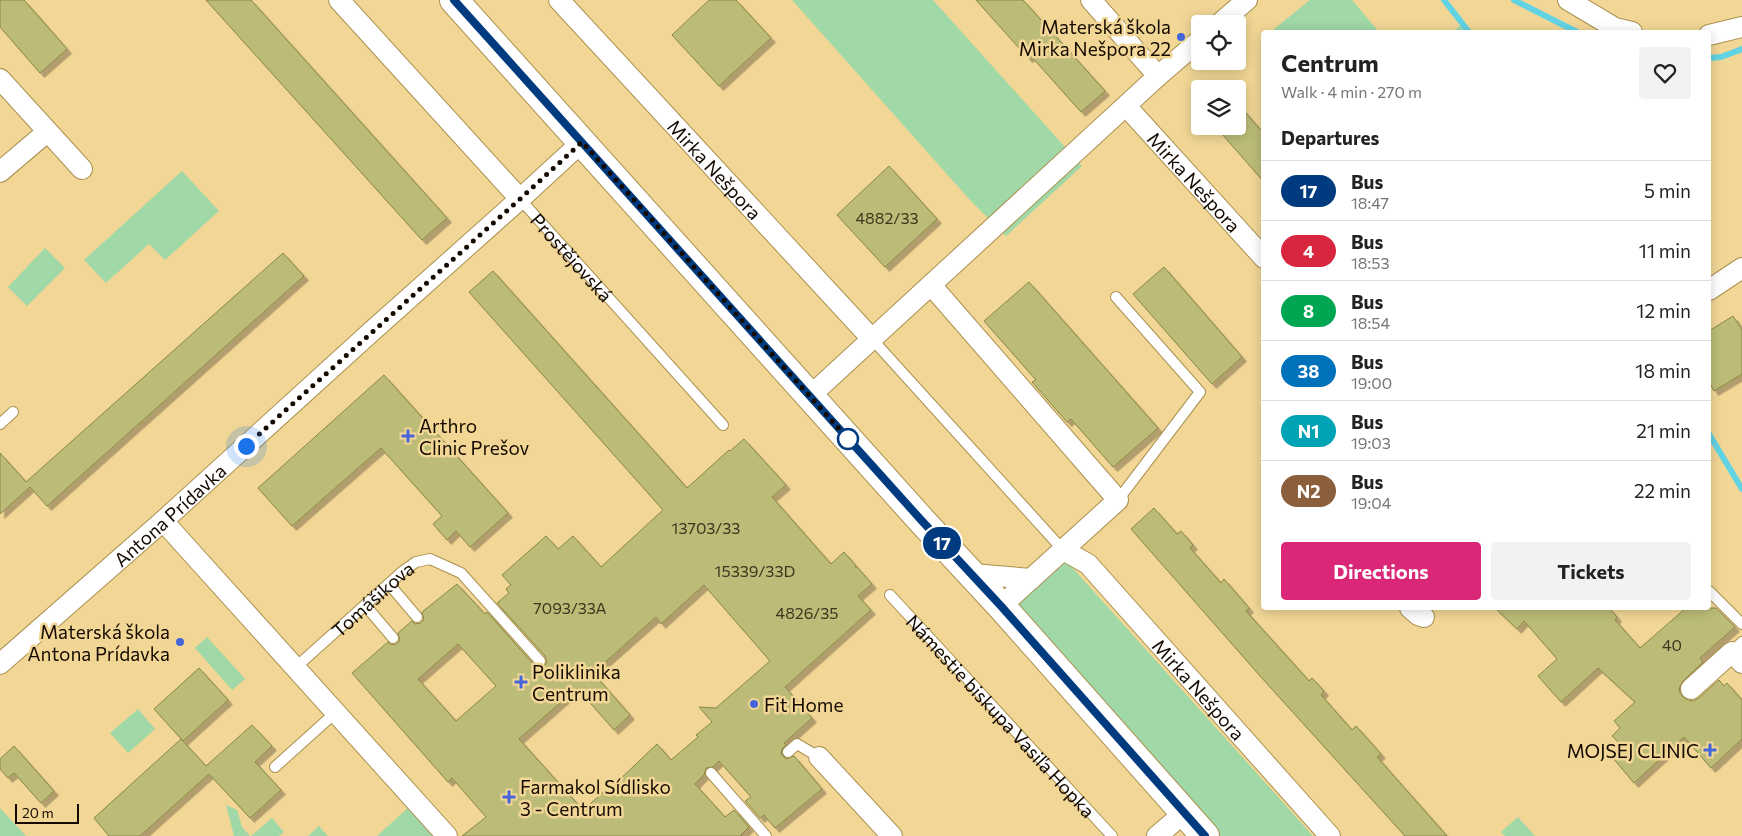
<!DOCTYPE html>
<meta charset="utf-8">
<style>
:root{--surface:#fff;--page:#f2f2f2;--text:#222;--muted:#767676;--line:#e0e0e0;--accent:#db2777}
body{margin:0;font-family:Commissioner,sans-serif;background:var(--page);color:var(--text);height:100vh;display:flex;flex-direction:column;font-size:19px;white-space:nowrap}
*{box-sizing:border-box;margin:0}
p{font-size:16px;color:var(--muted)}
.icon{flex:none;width:28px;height:28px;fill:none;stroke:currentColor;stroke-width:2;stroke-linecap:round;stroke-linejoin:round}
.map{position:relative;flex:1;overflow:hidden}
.drawer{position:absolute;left:1261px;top:30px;width:450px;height:580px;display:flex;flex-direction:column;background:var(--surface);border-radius:5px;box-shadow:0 2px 12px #0003}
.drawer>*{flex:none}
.badge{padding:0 10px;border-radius:16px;font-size:18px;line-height:32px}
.buttons{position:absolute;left:1191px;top:15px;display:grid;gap:10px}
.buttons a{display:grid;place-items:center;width:55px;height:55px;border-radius:5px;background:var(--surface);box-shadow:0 2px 12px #0003;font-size:25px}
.scale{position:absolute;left:15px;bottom:12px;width:64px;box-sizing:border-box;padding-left:5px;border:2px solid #140a00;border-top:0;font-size:14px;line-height:18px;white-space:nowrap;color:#140a00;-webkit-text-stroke:4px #f1d695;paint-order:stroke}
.you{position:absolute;width:25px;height:25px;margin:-12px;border:4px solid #fff;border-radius:50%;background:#1a73e8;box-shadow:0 0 0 8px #1a73e833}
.map>.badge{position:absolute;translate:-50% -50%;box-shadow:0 0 0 2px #fff}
h2{padding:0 20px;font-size:19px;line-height:45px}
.round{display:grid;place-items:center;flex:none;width:52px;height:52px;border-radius:5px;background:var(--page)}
.headline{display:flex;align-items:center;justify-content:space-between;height:85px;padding:0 20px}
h1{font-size:24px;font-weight:700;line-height:38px}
.cta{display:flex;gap:10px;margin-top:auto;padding:10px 20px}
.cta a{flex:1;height:58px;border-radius:5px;background:var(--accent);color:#fff;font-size:20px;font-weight:700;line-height:58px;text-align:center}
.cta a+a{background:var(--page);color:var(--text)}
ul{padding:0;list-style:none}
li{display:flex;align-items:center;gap:15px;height:60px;padding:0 20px;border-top:1px solid var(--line)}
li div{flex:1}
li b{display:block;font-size:19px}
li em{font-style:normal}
li .badge{min-width:55px;font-weight:700;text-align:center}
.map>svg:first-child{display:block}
.green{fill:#a0d8a7}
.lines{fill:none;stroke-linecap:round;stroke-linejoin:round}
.stream{stroke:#62d3e3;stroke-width:6}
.building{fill:#bcbc78;stroke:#888745;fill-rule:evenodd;filter:url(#shadow)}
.lane-casing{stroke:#ab9151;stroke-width:12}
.street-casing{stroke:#ab9151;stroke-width:22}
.secondary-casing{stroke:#ab9151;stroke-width:30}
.lane{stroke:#fff;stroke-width:10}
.street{stroke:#fff;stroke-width:20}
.secondary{stroke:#fff;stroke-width:28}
.line-casing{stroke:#fff;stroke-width:11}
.line{stroke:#003b80;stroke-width:8}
.walk{stroke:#140a00;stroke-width:5;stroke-dasharray:0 9}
.poi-dot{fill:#4465d8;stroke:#f1d695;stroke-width:2}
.stop-dot{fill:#fff;stroke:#003b80;stroke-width:2.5}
.labels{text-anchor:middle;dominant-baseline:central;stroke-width:5;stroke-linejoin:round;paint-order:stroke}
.number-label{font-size:16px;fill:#3e361e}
.poi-label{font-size:19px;fill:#140a00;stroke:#f1d695;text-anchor:start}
.street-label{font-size:19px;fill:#140a00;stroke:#f1d695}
</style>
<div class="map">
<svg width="1742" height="836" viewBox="0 0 1742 836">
<defs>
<filter id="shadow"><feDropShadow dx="4.5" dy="4.5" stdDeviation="0" flood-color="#0004"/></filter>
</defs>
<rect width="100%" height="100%" fill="#f1d695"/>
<path class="green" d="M792 0H933L1082 166 1006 236 969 199Z
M1310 0H1352L1379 32H1277L1274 29Z
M1461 25 1475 32H1452Z
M182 171 219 211 165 260 149 244 106 283 84 260Z
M45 248 65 268 27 306 8 287Z
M1061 555 1313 836H1199L1003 615Z
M207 637 245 679 232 690 195 648Z
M138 709 155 729 128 753 110 733Z
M226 805 237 810 242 827 250 836H234Z
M410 806 436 836H377Z
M0 808 26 836H0Z
M1518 817 1535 836H1505L1501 832Z
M272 818 284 832 279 836H251Z
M319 826 328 836H308Z"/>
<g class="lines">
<path class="stream" d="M1444 0 1469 32
M1514 0 1577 32
M1709 58 1721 57 1742 49
M1709 434 1742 489"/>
</g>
<path class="building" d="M0 0H24L67 49 40 73 0 27Z
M206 0H251L447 218 422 240Z
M709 0H736L771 38 719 86 672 35Z
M976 0H1023L1105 91 1081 112 1031 56 1028 58Z
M1238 104 1264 134V182L1215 126H1238Z
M889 166 937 219 885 267 837 215Z
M283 253 304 276 47 506 30 487 0 514V453L26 482Z
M1164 267 1242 357 1212 384 1133 294Z
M493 271 687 488 729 450 730 451 744 439 786 485 772 497 831 564 844 552 856 566 855 567H857L872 584 858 596 871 610 785 687 812 718 784 743 786 745 782 749 781 754 786 759 794 756 822 789 775 828 764 815 760 818 745 801 751 797 719 761 713 767 706 768 704 775 695 784 725 817 734 810 749 827 741 835 742 836H462L486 817 452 778 448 782 352 673 388 642 391 645 397 644 400 640 398 633 412 621 415 624 421 623 424 619 422 612 457 584 485 614 487 612 535 666 538 668 544 666 547 663 545 656 497 603 509 593 506 589 511 585 502 575 546 536 558 549 573 536 601 567 663 510 469 292ZM704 585 770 661 716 708 699 707 712 722 696 735 698 737 671 760 657 744 617 782 616 781 583 810 519 739 577 688 614 730 630 715 593 673 656 617 661 624ZM458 644 496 686 456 721 418 679Z
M1029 282 1158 428 1113 467 1071 419 1067 422 1032 382 1036 380 984 321Z
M1733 316 1742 330V374L1714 391 1709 382V331Z
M384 375 508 513 470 547 456 531 447 540 433 524 442 516 381 448 292 526 258 488Z
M1154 508 1177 534 1181 531 1193 545 1190 548 1221 583 1224 579 1249 608 1246 611 1309 681 1312 678 1324 691 1321 695 1352 730 1356 726 1381 754 1377 757 1447 836H1405L1261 677 1131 529Z
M1495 608H1609L1617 617 1615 620 1640 648 1686 608H1716L1735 627 1700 658 1703 662 1683 681 1680 686 1679 691 1683 697 1688 700 1693 701 1699 698 1719 680 1724 686 1727 683 1742 700V739L1711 768 1684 737 1634 783 1612 757 1623 747 1612 736 1620 728 1614 721 1635 702 1598 668 1561 702 1538 676 1557 659 1524 621 1517 629Z
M199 668 228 700 183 741 154 709Z
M252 725 272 746 255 762 281 790 250 818 209 774 140 836H109L94 818 181 739 206 766Z
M14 746 54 791 41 803 14 773 8 778 0 769V759Z"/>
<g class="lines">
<g class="lane-casing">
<g id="lane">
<path id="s1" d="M520 199 723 425"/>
<path d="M1116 297 1200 392 1118 500"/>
<path d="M872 339 1063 550"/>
<path d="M0 424 13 412"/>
<path d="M389 584 417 617"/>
<path d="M1709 591 1742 624"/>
<path id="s2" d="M890 595 1112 836"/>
<path d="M365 605 393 638"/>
<path d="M1732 652 1742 642"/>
<path id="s3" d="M295 668 403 571 416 562 430 559 461 573 540 661"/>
<path d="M788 752 797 744 819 757"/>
<path d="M275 767 335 713"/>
<path d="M711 773 766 836"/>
</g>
</g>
<g class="street-casing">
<g id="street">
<path d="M339 0 520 199"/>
<path id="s4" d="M559 0 872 339"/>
<path d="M1568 0 1615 28 1632 32"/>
<path d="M1219 24 1247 0"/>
<path d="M1709 35 1742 27"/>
<path d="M1158 76 1200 40"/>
<path d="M0 79 82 169"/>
<path id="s5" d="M1126 106 1264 258"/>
<path d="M0 172 47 132"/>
<path d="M931 285 1118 500 1001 606"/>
<path d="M1709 290 1742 268"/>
<path d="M810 396 1158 76 1091 0"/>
<path d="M163 521 447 836"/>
<path id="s6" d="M1063 550 1088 564 1330 836"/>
<path d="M972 574 1031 579"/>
<path d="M1410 608 1418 615 1424 617"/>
<path id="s7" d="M0 664 163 521 371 332 520 199 582 142"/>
<path d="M1691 689 1732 652 1742 663"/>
<path d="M819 757 892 836"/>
<path d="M1157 836 1184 813"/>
</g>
</g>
<g class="secondary-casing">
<path id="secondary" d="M454 0 922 521 1001 606 1205 836"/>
</g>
<use href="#lane" class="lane"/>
<use href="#street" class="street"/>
<use href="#secondary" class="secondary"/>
</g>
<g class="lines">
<g class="line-casing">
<path id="line" d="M454 0 922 521 1001 606 1205 836"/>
</g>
<use href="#line" class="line"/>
<path class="walk" d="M246 446 520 199 582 142 850 441 848 439"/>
</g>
<g class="poi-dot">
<circle cx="1181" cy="37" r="5"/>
<path d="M405.5 428.5h5v5h5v5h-5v5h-5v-5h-5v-5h5z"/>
<circle cx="180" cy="642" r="5"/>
<path d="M518.5 674.5h5v5h5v5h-5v5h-5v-5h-5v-5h5z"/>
<circle cx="754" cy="704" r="5"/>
<path d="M1707.5 742.5h5v5h5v5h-5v5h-5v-5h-5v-5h5z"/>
<path d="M506.5 789.5h5v5h5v5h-5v5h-5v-5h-5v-5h5z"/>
</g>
<circle class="stop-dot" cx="848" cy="439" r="10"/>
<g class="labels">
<g class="number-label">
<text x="887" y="217">4882/33</text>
<text x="706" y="527">13703/33</text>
<text x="755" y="570">15339/33D</text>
<text x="570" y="607">7093/33A</text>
<text x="807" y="612">4826/35</text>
<text x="1672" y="644">40</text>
</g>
<g class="poi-label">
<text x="1171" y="26" text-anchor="end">Materská škola<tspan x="1171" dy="22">Mirka Nešpora 22</tspan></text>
<text x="419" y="425">Arthro<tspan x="419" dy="22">Clinic Prešov</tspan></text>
<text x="170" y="631" text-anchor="end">Materská škola<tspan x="170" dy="22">Antona Prídavka</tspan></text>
<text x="532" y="671">Poliklinika<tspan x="532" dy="22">Centrum</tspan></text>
<text x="764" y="704">Fit Home</text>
<text x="1699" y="750" text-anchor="end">MOJSEJ CLINIC</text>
<text x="520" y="786">Farmakol Sídlisko<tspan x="520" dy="22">3 - Centrum</tspan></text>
</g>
<g class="street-label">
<text stroke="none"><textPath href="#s4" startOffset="230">Mirka Nešpora</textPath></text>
<text stroke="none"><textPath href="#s5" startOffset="102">Mirka Nešpora</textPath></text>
<text stroke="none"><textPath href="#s1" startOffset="78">Prostějovská</textPath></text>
<text stroke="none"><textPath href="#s7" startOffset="226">Antona Prídavka</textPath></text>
<text stroke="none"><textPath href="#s3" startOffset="104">Tomášikova</textPath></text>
<text stroke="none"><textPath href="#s6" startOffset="196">Mirka Nešpora</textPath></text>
<text stroke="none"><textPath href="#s2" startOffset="164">Námestie biskupa Vasiľa Hopka</textPath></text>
</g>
</g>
</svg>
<div class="buttons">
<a><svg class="icon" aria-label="locate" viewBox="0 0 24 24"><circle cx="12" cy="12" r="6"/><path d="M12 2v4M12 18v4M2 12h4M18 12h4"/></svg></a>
<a><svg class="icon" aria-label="layers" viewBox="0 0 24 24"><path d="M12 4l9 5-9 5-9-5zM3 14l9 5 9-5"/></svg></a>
</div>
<div class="scale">20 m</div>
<div class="you" style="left:246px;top:446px"></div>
<b class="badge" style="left:942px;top:543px;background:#003b80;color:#fff">17</b>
<section class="drawer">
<div class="headline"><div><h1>Centrum</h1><p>Walk · 4 min · 270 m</p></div><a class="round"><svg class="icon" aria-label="heart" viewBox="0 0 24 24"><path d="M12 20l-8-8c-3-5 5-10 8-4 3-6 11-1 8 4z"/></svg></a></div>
<h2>Departures</h2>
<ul>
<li><span class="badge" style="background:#003b80;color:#fff">17</span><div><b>Bus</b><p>18:47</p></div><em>5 min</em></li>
<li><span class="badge" style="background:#d7263d;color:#fff">4</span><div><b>Bus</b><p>18:53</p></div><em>11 min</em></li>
<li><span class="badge" style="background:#00a651;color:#fff">8</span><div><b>Bus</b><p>18:54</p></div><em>12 min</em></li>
<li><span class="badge" style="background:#0072bc;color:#fff">38</span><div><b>Bus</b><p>19:00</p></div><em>18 min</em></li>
<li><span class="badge" style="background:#00a3b4;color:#fff">N1</span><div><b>Bus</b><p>19:03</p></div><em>21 min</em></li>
<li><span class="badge" style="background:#8b5e3c;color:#fff">N2</span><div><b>Bus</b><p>19:04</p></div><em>22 min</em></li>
</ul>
<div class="cta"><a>Directions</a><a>Tickets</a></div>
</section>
</div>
